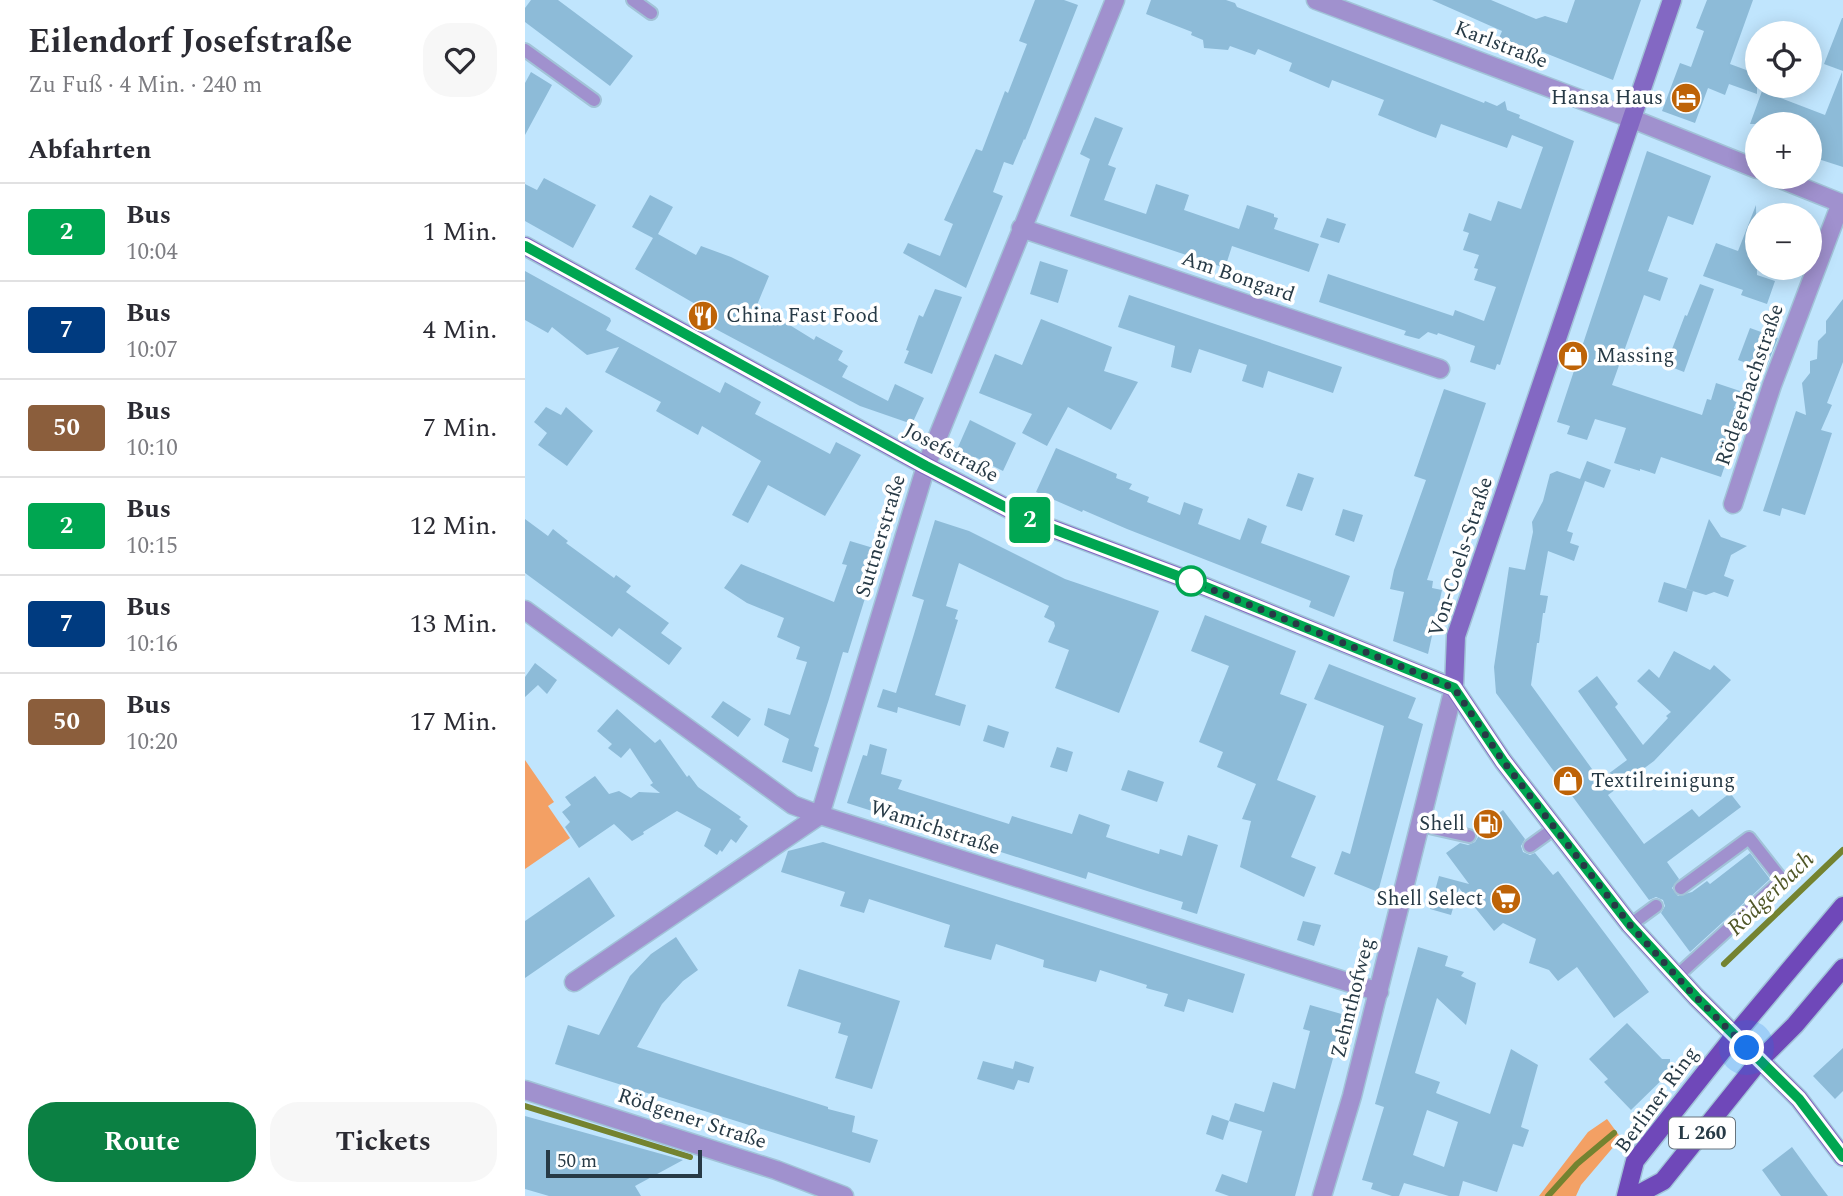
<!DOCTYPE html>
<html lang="de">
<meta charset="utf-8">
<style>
:root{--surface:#fff;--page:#f7f7f7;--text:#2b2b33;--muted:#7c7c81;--line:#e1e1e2;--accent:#0b8043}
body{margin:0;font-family:Spectral,serif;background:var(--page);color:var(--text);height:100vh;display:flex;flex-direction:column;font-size:26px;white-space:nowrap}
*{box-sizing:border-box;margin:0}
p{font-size:23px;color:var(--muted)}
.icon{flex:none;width:38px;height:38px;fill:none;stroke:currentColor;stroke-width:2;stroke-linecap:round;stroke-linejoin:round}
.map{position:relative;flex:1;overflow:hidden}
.side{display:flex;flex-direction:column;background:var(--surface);width:525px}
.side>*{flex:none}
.badge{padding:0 14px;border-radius:5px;font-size:24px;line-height:46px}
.fabs{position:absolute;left:1220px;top:21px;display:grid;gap:14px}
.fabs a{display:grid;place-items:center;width:77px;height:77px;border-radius:50%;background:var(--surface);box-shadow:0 4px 18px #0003;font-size:35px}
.scale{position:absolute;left:21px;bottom:18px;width:156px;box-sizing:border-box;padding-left:7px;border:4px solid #273a46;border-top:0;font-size:19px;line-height:24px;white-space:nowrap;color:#273a46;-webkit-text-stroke:5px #fff;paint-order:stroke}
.you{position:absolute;width:35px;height:35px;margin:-18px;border:5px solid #fff;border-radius:50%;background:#1a73e8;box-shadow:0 0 0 10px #1a73e833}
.map>.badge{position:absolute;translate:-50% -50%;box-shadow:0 0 0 4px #fff}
h2{padding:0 28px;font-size:26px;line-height:63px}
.round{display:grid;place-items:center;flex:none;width:74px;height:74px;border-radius:28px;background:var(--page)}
.head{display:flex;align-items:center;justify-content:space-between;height:119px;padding:0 28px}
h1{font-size:33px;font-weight:700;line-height:52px}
.action{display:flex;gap:14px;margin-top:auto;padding:14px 28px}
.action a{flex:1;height:80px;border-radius:28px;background:var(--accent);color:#fff;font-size:28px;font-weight:700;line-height:80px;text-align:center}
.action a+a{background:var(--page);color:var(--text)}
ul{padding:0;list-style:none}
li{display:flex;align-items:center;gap:21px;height:98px;padding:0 28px;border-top:2px solid var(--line)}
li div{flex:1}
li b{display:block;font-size:26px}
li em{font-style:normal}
li .badge{min-width:77px;font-weight:700;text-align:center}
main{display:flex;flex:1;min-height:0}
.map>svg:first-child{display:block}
.green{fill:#f3a064}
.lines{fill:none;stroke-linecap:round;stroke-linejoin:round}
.stream{stroke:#748330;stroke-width:6}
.building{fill:#8dbbd8;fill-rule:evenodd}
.lane-casing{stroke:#a1c3d8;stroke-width:16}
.street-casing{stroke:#a1c3d8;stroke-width:21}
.secondary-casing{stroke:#a1c3d8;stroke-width:21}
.primary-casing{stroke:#a1c3d8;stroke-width:21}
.lane{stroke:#a091ce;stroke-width:12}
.street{stroke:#a091ce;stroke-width:18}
.secondary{stroke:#8368c3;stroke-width:18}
.primary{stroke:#6f48b9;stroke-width:18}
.line-casing{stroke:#fff;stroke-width:16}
.line{stroke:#00a651;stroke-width:10}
.walk{stroke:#273a46;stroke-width:7;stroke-dasharray:0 12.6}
.stop-dot{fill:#fff;stroke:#00a651;stroke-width:3.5}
.labels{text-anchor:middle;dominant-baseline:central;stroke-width:7;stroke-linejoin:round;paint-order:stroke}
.shield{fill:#fff;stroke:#68757e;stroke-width:2}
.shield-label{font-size:19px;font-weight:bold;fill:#273a46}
.street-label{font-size:21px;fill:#273a46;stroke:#fff}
.poi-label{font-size:21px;fill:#273a46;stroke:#fff;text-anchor:end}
.water-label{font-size:23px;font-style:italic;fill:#505728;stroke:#fff}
</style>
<main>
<section class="side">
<div class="head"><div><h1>Eilendorf Josefstraße</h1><p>Zu Fuß · 4 Min. · 240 m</p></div><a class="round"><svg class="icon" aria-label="heart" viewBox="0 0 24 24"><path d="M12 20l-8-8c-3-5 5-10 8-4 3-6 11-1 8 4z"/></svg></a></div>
<h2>Abfahrten</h2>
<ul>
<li><span class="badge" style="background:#00a651;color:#fff">2</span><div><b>Bus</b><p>10:04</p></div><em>1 Min.</em></li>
<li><span class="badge" style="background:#003b80;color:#fff">7</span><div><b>Bus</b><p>10:07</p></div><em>4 Min.</em></li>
<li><span class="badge" style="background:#8b5e3c;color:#fff">50</span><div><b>Bus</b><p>10:10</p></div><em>7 Min.</em></li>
<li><span class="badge" style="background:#00a651;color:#fff">2</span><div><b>Bus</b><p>10:15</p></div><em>12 Min.</em></li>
<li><span class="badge" style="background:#003b80;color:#fff">7</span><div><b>Bus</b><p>10:16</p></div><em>13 Min.</em></li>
<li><span class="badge" style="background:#8b5e3c;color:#fff">50</span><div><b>Bus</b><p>10:20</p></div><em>17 Min.</em></li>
</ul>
<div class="action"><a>Route</a><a>Tickets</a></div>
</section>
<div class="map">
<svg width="1318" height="1196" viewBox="0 0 1318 1196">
<rect width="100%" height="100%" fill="#c0e5fd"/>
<path class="green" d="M0 760 29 802 23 806 45 838 0 869Z
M1082 1119 1096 1138 1056 1185 1051 1196H1014L1063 1132Z"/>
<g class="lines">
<path class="stream" d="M1199 964 1318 850
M0 1106 165 1157
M1023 1196 1052 1164 1089 1133"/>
</g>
<path class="building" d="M6 0H33L108 56 85 86 0 22V8Z
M510 0H539L553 5 500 140 499 139 488 165 479 162 468 192 478 196 441 288 378 253 383 243 415 256 428 224 419 220 451 149 457 151 480 91 483 93 502 44 494 41Z
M626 0H701L710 3 712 7 959 103 960 101 972 106 980 101 982 110 995 115 994 118 1049 141 975 365 972 364 970 370 945 362 950 346 913 333 912 335 903 332 894 339 879 335 881 331 794 302 803 274 928 316 930 310 959 321 971 287 949 280 953 269 949 268 954 255 938 250 944 233 938 231 944 213 966 221 973 201 996 209 1018 147 987 135 982 148 916 124 911 138 895 132 853 115 859 100 807 80 804 88 764 71 767 63 733 49 730 55 705 46 703 50 679 48 678 40 666 35 667 32 621 14Z
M907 0H966L1011 19 1020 16 1042 23 1050 0H1116L1088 80 1005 47 1004 49 974 38 977 31Z
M1182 0H1228L1205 64 1232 74V94L1204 84 1200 95 1183 88 1170 123 1137 111 1155 63 1166 67 1179 31 1171 28Z
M1317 18H1318V71L1299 64Z
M6 72 27 85 0 135V83Z
M1317 72 1318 167 1284 156V124H1225L1237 91 1300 115Z
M570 117 598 128 583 165 591 168 579 200 621 214 631 184 664 195 659 210 714 229 722 205 749 214V217L753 218 749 229 794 244 784 272 707 246 700 268 545 216 565 159 555 154Z
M1122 151 1186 176 1168 225 1143 216 1123 271 1143 278 1135 301 1119 295 1087 385 1177 415 1182 399 1186 400 1191 383 1215 391 1209 408 1218 411 1196 477 1136 457 1130 474 1115 469V471L1089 463 1101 428 1070 419 1062 440 1042 434 1045 426 1032 422Z
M19 178 71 205 48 248 0 221V184L12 190Z
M125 195 148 207 133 234 171 255 176 246 206 257 244 276 232 305 289 340 291 336 318 351 313 360 323 366 317 377 363 401 370 384 399 398 387 424 335 406 185 326 167 316 172 305 110 269 128 238 107 227Z
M1231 205 1232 275 1250 281 1242 304 1216 295 1218 290 1178 276 1191 243 1213 251Z
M802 218 821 224 814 243 795 237Z
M515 261 543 270 533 303 505 294Z
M0 271 85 318 86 321 81 330 195 393 200 382 236 402 230 414 305 454 311 442 336 455 300 516 243 485 223 523 207 515 236 461 177 426 173 435 131 411 136 402 80 372 94 347 62 355 27 327 23 333 0 320Z
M1175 284 1189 289 1159 372 1141 365 1160 315 1162 316Z
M410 289 437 297 407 374 379 363 384 351 381 350 394 315 398 317Z
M604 295 817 367 808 393 743 371 738 388 717 381 722 365 674 349 666 373 646 367 650 346 593 327Z
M1318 299V362L1302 403 1307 405 1296 430 1307 433 1280 515 1257 508 1255 516 1238 511 1271 411 1281 415 1277 383 1285 373V361L1292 359 1293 341 1301 333V321Z
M516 319 587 347 579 371 613 382 586 430 543 407 522 446 497 433 507 414 454 393 470 354 497 365Z
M1225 328 1253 338 1240 370 1213 360Z
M919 389 961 403 902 580 908 581 907 588 917 590 903 654 868 641 879 592 865 589 869 570 901 480 889 476Z
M21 407 36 415 41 407 68 431 42 466 13 445 22 433 9 422Z
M445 420 491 443 478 471 450 457 447 463 430 454Z
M531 448 592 474 591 478 607 484 604 489 624 497 622 502 655 515 659 502 678 509 673 524 715 540 723 518 742 526 736 543 825 576 809 617 784 607 786 601 602 529 558 510 557 512 511 492Z
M1062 461 1086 470 1079 488 1060 481 1042 531 1048 533 1045 543 1054 546 1049 561 1023 551 1015 595 1023 596 1020 613H1018L1014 643H1012L1006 685 1075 780 1102 760 1053 691 1072 676 1093 704 1090 707 1118 745 1143 718 1141 716 1146 712 1112 681 1124 669 1134 678 1149 651 1185 670 1189 665 1206 680 1129 761 1083 795 1119 844 1167 809 1174 817 1205 793 1216 807 1142 862 1154 879 1147 888 1153 896 1167 892 1182 881 1185 884 1225 853 1245 879 1165 952 1136 913 1140 906 1138 900 1131 897 1124 900 971 693 969 667 984 567 1000 570 1008 532 1007 522 1018 501 1025 474 1032 471 1055 479Z
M773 473 789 478 777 511 761 506Z
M818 509 838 515 829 542 810 535Z
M0 519 23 536 28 529 43 541 41 543 89 578 91 575 106 586 101 592 144 623 136 633 157 648 144 665 94 628 87 637 0 573Z
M1184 519 1196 537 1222 546 1206 555 1199 576 1209 580 1203 597 1189 592 1181 595 1161 589Z
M410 520 444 531 540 579 634 611 594 713 530 688 544 650 523 642 530 626 529 622 519 617 524 606 434 563 421 606 433 610 430 619 433 620 410 695 441 705 435 726 373 707 372 713 352 707 358 689 371 693 389 634 399 600 387 596Z
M325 541 355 550 323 653 318 652 304 699 289 746 294 748 287 772 257 762 264 739 239 725 243 708 265 715 282 662 271 659 275 647 252 637 259 618 222 603 199 588 216 564 309 602 322 565 317 564Z
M1139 582 1168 591 1162 612 1133 602Z
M680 615 771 651 755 694 782 704 752 780 791 796 766 857 791 867 779 897 715 867 726 821 717 819 731 784 692 767 698 752 674 742 704 666 666 651Z
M10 663 32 680 22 694 13 685 0 697V677Z
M804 664 891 698 883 718 898 724 853 892 809 874 817 851 825 854 859 726 789 699Z
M198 701 226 719 213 737 186 717Z
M92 709 130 743 135 739 162 777 164 775 173 787 216 817 214 819 223 826 211 843 206 839 197 852 195 850 192 855 179 846 186 829 152 811 118 832 119 834 107 841 89 824 54 848 40 827 45 822 37 812 46 805 40 797 70 776 84 794 94 791 106 798 114 792 135 793 125 785 128 783 105 748 96 758 83 748 87 744 72 731Z
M463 725 484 732 479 748 458 741Z
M345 744 362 749 356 774 377 780 373 789 484 824 487 816 547 834 554 814 585 825 581 837 634 854 635 849 657 856 663 835 693 845 672 914 656 909 658 902 622 891 563 872 561 879 322 803 338 755 342 756Z
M532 747 548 752 542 772 525 767Z
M603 770 639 782 632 802 596 790Z
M978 810 1000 839 996 846 998 852 1005 855 1010 853 1028 875 1033 871 1124 992 1089 1018 1052 967 1033 981 1024 970 1004 963 1011 939 978 923 969 931 934 888 926 915 905 909 914 876 944 884 921 853 935 843 943 845 950 842 953 837 951 831Z
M298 842 720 974 708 1013 663 999 659 1012 639 1006 643 994 621 988 622 985 575 970 571 982 518 967 519 960 471 944 466 960 419 947 425 925 344 899 339 913 315 906 320 892 256 872 263 851Z
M64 877 90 916 0 978V921Z
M778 921 796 925 789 946 772 940Z
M151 937 173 970 158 981 137 1004 112 1047 303 1107V1109L330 1116 327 1132 353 1140 345 1163 30 1064 43 1025 74 1035 105 976 126 954Z
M893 947 923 956 920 966 939 972 936 976 951 983 941 1025 912 998 890 1073 915 1082 911 1093 965 1114 986 1049 1013 1065 996 1127 1004 1130 998 1147 988 1144 972 1192 938 1181 934 1196H924L879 1183 874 1196H867L846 1189 848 1183 837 1180 859 1107 850 1104ZM902 1110 933 1122 919 1167 888 1155Z
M274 969 375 1001 347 1089 310 1078 323 1036 313 1033 316 1023 262 1006Z
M785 1005 820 1015 770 1196H704L690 1191 697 1174 722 1183 737 1131 704 1121 710 1103 739 1112 748 1082 770 1089 785 1031 778 1029Z
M1102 1023 1137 1059H1145V1072L1106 1110 1079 1082 1083 1079 1064 1059Z
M1318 1048V1091L1310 1099 1288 1076Z
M458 1061 488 1069 490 1061 509 1067 504 1083 493 1080 489 1090 452 1079Z
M687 1115 704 1121 698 1140 681 1134Z
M0 1116 158 1160 110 1186 116 1196H24L0 1189Z
M1267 1147 1288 1176 1303 1196H1256L1237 1170Z"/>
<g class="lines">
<g class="lane-casing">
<path id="lane" d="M108 0 126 13
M0 50 69 100
M895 825 944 836
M1005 846 1030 828
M1105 925 1131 906
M1152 976 1257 880 1224 838 1156 888"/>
</g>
<g class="street-casing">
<path id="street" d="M791 0 1105 118 1232 169
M1251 177 1318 204
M496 228 915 369
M1208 504 1247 385 1316 203
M0 610 268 805 295 815 854 992
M49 982 295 815 401 466 590 0
M0 1090 251 1170 319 1196
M797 1196 827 1096 929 688"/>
</g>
<g class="secondary-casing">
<path id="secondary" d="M1147 0 931 636 929 688 978 761 1105 925 1171 997 1274 1099 1318 1157
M0 246 401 466 507 521 666 581 929 688"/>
</g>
<g class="primary-casing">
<path id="primary" d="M1101 1196 1110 1161 1209 1036 1318 906
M1110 1196 1138 1181 1235 1060 1270 1025 1318 968"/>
</g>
<use href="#lane" class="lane"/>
<use href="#street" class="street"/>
<use href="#secondary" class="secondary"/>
<use href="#primary" class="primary"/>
</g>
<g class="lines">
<g class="line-casing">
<path id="line" d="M0 246 401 466 507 521 666 581 929 688 978 761 1105 925 1171 997 1274 1099 1318 1157"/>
</g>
<use href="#line" class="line"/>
<path class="walk" d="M666 581 929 688 978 761 1105 925 1164 990 1222 1048"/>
</g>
<defs>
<g id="hotel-disc" transform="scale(1.575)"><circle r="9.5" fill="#be6307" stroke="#fff"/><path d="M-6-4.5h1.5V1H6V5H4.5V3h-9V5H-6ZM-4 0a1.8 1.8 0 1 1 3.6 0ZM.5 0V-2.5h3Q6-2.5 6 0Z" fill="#fff"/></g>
<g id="restaurant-disc" transform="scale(1.575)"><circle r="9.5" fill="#be6307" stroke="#fff"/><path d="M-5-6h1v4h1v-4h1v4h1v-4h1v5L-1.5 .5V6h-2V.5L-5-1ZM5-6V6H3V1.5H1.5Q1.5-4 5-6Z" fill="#fff"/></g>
<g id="shop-disc" transform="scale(1.575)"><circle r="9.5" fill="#be6307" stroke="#fff"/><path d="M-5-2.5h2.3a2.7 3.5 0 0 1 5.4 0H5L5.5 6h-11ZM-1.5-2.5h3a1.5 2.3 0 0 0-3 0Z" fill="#fff"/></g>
<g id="fuel-disc" transform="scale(1.575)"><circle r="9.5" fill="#be6307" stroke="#fff"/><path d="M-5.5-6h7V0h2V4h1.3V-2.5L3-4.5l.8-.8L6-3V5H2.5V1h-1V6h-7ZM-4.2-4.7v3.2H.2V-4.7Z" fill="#fff"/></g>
<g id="supermarket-disc" transform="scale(1.575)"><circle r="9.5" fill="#be6307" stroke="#fff"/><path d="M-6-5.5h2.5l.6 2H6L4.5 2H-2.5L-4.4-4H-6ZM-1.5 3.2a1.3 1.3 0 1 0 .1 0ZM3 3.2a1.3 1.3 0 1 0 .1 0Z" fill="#fff"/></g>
</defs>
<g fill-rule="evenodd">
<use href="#hotel-disc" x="1161" y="98"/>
<use href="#restaurant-disc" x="178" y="316"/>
<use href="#shop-disc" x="1048" y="356"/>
<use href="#shop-disc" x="1043" y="781"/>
<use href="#fuel-disc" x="963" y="824"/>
<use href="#supermarket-disc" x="981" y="899"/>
</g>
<circle class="stop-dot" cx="666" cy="581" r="14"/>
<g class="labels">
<rect class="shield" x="1144" y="1117.5" width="66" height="31" rx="5"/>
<g class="shield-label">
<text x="1177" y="1133">L 260</text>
</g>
<g class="street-label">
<text transform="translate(976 45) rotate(21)">Karlstraße</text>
<text transform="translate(713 277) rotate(19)">Am Bongard</text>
<text transform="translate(1225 385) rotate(-71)">Rödgerbachstraße</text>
<text transform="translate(426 453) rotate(28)">Josefstraße</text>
<text transform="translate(356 536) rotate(-73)">Suttnerstraße</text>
<text transform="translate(936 557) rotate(-72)">Von-Coels-Straße</text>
<text transform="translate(410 828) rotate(18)">Wamichstraße</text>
<text transform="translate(828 998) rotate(-76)">Zehnthofweg</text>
<text transform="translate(1132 1100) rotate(-54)">Berliner Ring</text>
<text transform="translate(167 1119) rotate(18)">Rödgener Straße</text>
</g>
<g class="poi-label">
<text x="1138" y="98">Hansa Haus</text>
<text x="201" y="316" text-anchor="start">China Fast Food</text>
<text x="1071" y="356" text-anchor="start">Massing</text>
<text x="1066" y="781" text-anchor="start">Textilreinigung</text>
<text x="940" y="824">Shell</text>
<text x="958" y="899">Shell Select</text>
</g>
<g class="water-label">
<text transform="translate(1246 894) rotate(-44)">Rödgerbach</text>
</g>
</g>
</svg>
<div class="fabs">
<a><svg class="icon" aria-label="locate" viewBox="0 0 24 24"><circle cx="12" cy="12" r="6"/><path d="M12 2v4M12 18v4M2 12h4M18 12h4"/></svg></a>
<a>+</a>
<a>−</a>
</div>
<div class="scale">50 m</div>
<div class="you" style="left:1222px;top:1048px"></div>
<b class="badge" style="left:505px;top:520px;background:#00a651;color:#fff">2</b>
</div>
</main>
